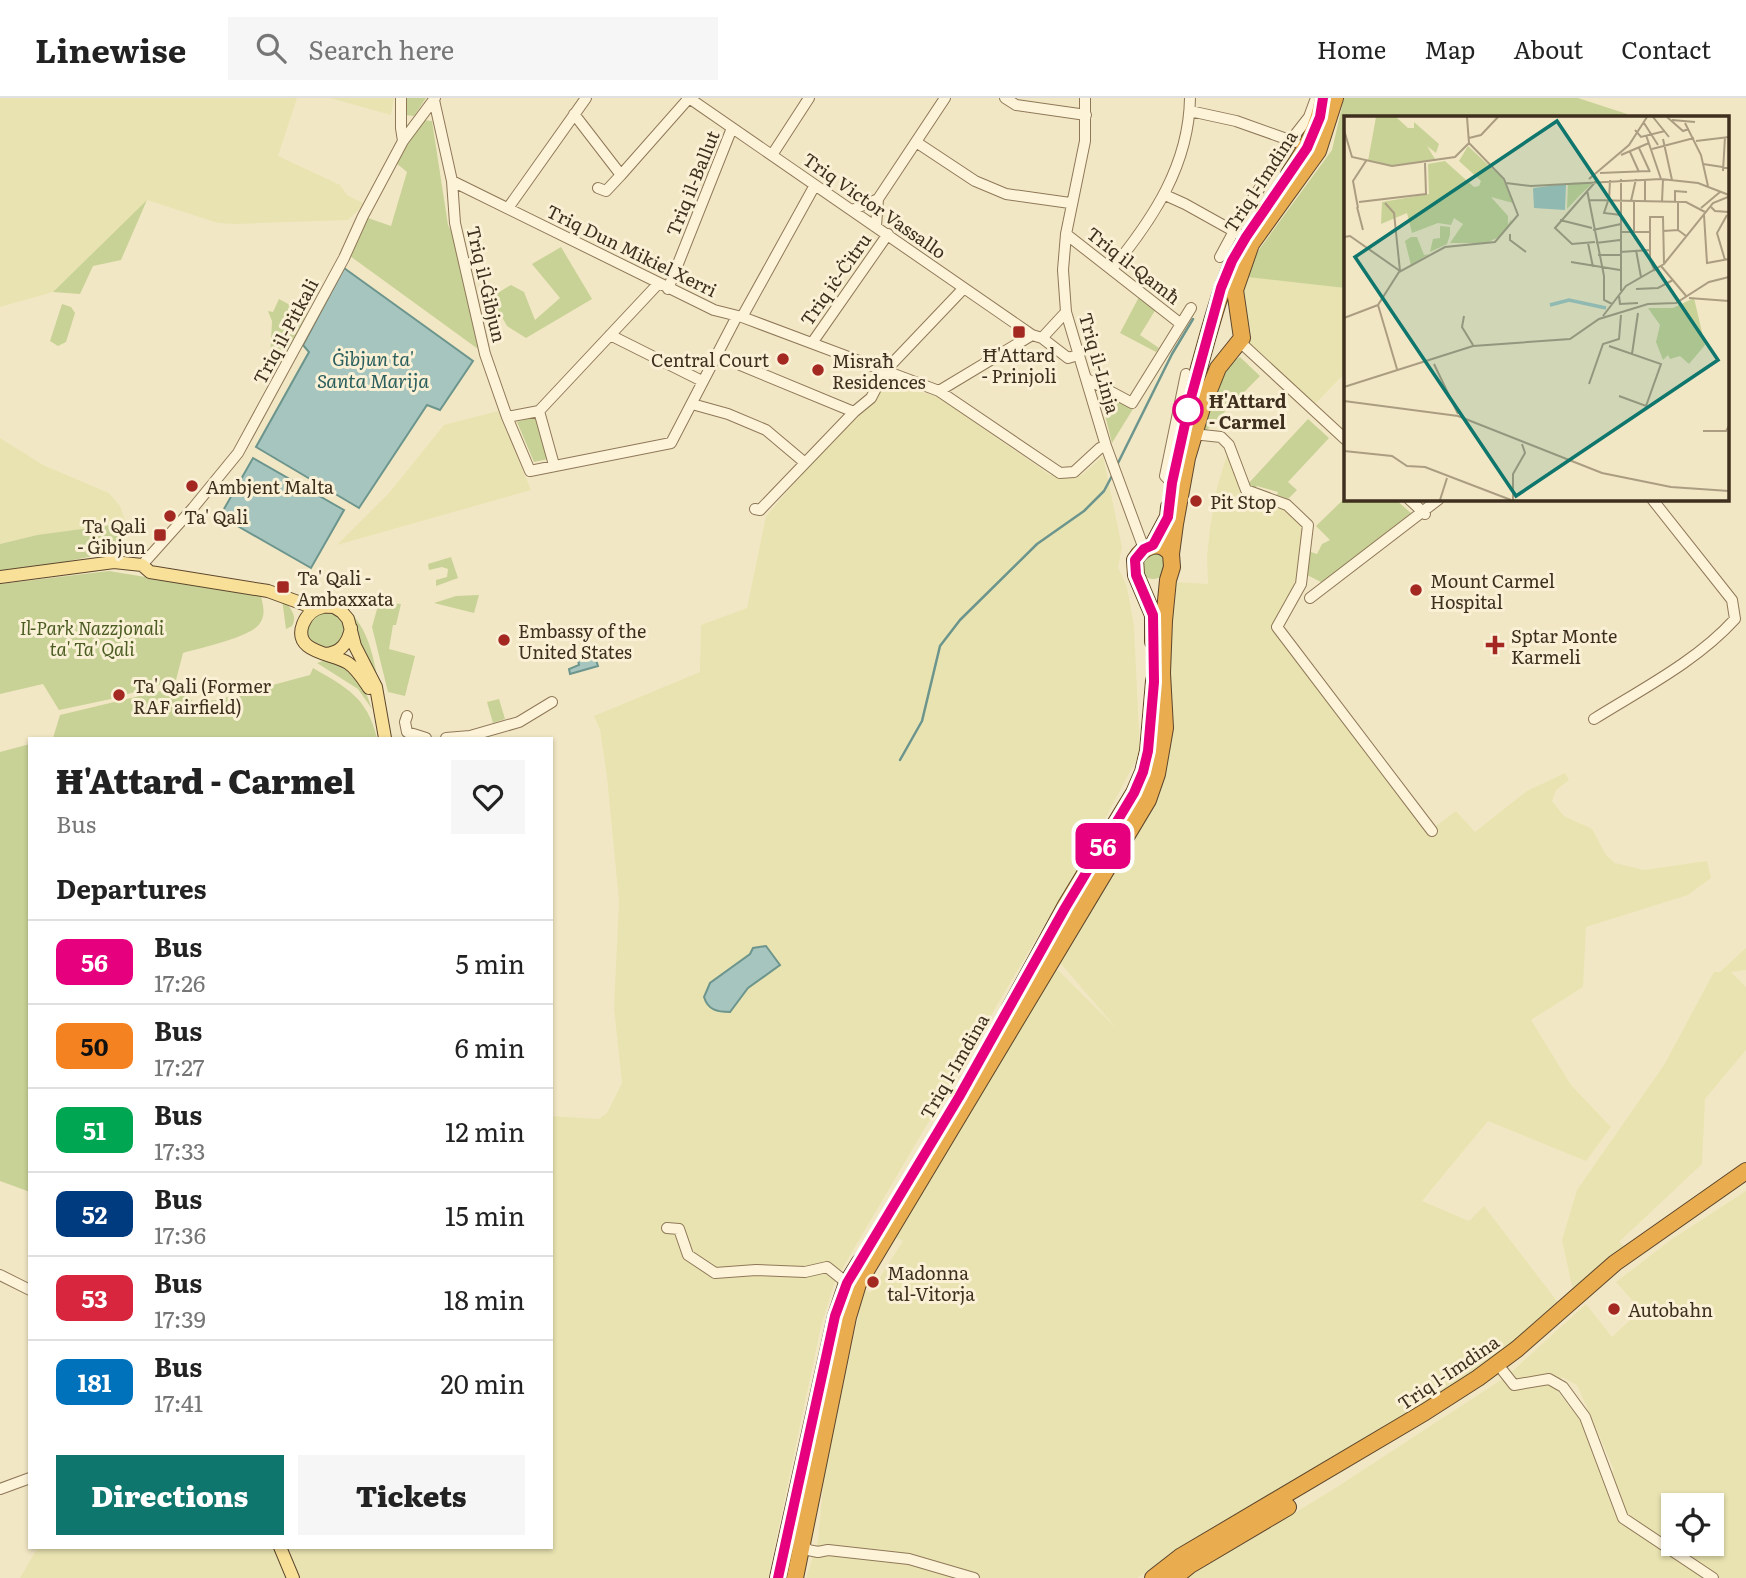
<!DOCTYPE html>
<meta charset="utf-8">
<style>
:root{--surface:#fff;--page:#f6f6f6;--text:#222;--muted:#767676;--line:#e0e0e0;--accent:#0f766e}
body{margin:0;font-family:Literata,serif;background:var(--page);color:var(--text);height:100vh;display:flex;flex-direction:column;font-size:26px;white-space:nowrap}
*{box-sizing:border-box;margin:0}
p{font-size:23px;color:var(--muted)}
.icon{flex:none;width:38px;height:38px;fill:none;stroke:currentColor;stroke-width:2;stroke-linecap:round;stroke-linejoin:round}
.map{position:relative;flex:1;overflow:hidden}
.panel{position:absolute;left:28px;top:639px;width:525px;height:812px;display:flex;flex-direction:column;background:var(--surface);border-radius:0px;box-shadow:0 2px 5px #0004}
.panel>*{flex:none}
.badge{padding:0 14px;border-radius:10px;font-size:24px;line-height:46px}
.controls{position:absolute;left:1661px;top:1395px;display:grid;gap:14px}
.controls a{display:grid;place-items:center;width:63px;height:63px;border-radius:0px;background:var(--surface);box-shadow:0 2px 5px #0004;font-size:35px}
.map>.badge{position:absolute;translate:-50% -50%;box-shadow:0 0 0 4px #fff}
h2{padding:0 28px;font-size:26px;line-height:63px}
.round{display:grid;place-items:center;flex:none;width:74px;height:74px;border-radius:0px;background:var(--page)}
.headline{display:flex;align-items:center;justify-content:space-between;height:119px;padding:0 28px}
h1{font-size:33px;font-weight:800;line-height:52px}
.primary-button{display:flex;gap:14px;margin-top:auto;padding:14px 28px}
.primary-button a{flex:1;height:80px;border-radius:0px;background:var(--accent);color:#fff;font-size:28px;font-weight:800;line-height:80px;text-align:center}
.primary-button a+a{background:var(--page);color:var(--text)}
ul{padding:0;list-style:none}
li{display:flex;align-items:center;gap:21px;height:84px;padding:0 28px;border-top:2px solid var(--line)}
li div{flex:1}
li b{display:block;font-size:26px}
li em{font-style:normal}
li .badge{min-width:77px;font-weight:700;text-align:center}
header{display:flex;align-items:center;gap:42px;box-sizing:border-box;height:98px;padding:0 35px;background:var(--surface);border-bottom:2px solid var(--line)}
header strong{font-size:33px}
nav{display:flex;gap:38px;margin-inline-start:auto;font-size:24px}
.search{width:490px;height:63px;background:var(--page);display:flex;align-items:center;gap:18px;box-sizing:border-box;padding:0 24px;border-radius:0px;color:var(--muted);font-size:26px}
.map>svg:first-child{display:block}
.farmland{fill:#e9e3b1;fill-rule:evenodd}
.green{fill:#c8d296}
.water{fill:#a6c5be;stroke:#6c958d;stroke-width:2}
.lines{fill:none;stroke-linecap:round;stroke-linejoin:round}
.stream{stroke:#6c958d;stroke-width:2.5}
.minor-casing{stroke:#8f7858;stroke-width:12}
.major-casing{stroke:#5d462d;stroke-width:14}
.highway-casing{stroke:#5d462d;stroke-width:18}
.minor{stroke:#fcf3d9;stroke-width:10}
.major{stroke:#f8e099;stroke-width:12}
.highway{stroke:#e9ac4e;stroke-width:16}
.line-casing{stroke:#fff;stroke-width:16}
.line{stroke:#e6007e;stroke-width:10}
.poi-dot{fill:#a42822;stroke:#f9f0d5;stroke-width:2.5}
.stop-dot{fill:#fff;stroke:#e6007e;stroke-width:3.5}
.labels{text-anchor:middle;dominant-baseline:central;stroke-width:6;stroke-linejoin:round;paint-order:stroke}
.street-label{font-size:18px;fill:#3e2f1e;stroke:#f9f0d5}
.poi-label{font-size:18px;fill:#3e2f1e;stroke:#f9f0d5;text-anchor:start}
.stop-label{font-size:18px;font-weight:bold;fill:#3e2f1e;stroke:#f9f0d5;text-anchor:start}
.park-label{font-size:18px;font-style:italic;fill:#4b5c22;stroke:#f9f0d5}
.water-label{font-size:19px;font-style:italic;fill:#2b5f5e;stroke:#f9f0d5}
.inset-river{fill:none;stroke:#a6c5be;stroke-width:3.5}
.inset-road{fill:none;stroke:#aa9d82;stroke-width:2}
.view{fill:#0f766e;fill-opacity:0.15;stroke:#0f766e;stroke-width:3.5}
.inset-edge{fill:none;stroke:#3e2f1e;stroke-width:3.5}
</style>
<header>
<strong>Linewise</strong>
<div class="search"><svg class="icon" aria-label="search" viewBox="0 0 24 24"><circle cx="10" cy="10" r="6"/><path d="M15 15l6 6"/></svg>Search here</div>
<nav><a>Home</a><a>Map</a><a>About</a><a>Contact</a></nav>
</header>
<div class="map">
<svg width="1746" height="1480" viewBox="0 0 1746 1480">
<rect width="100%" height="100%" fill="#f2e7c4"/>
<path class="farmland" d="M0 0H297L278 58 340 87 347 97 365 106 348 122 236 126 218 125 147 102 53 194 0 209Z
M330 0H394L391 17Z
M1244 178 1345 190V275L1315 306 1250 248 1251 233 1241 201Z
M884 282 938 299 1050 377 1075 380 1083 376 1103 358 1122 449 1118 469 1127 489 1134 528 1140 655 1090 749 835 1183 821 1228 768 1480H20L38 1449H551V1018L599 1021 607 1015 622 985 614 910 619 803 607 679 600 632 594 618 700 574 701 527 747 510 766 418Z
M498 313 531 392 337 447 389 395 444 327Z
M0 340 43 367 109 395 120 408 126 425 37 437 0 446Z
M1229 350 1239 390 1252 400 1279 407 1300 422 1305 432 1299 486 1275 525 1270 529 1433 730 1456 713 1475 734 1527 693 1565 675 1569 682 1556 692 1552 703 1564 718 1592 731 1606 757 1615 765 1644 772 1707 763 1711 780 1688 797 1586 829 1583 889 1531 922 1571 987 1611 1029 1586 1063 1488 1023 1422 1103 1469 1123 1484 1108 1560 1207 1458 1286 1137 1480H806L818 1443 824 1378 864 1191 870 1195 903 1143 893 1138 1054 868 1117 931 1056 860 1110 773 1170 627 1171 526 1176 484 1208 486 1207 459 1210 430 1217 390Z
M1746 850V872L1731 874 1746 889V952L1705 1001 1702 1066 1619 1144 1625 1149 1573 1193 1562 1142 1577 1092 1664 967 1714 874H1720Z
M1746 1093V1480H1718L1624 1416 1608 1375 1614 1372 1577 1287 1562 1279 1555 1290 1589 1334 1619 1419 1707 1480H1186L1204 1466 1239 1449 1337 1389 1507 1278 1586 1206 1612 1239 1641 1212 1616 1184 1672 1141ZM1673 1407H1712V1446H1673Z"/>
<path class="green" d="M407 0H426L414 18 405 17Z
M1344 0H1578L1627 16V19H1345V190L1247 179 1258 153 1332 52Z
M423 22 432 23 448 127 452 135 478 251 350 158 368 120 391 128 407 74 396 65Z
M147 102 121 162 93 168 80 196 53 194Z
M561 149 592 201 526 240 507 228 491 199 511 187 524 194 535 222 560 200 532 166Z
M1140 197 1156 211 1140 237 1159 250 1156 254 1120 235Z
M279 201 307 216 287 255 270 262 272 223 268 213 273 214Z
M62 206 71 209 75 215 66 244 58 248 50 243Z
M1240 259 1260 278 1205 334C1199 318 1225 266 1240 259Z
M1099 293 1133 311 1112 345Z
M535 319 548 361 534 364 517 324Z
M1308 321 1329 340 1288 384 1297 392 1288 401 1277 397 1278 394 1257 388 1255 390 1246 388Z
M1345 400 1395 401 1411 415 1323 485 1305 476 1308 453 1317 456 1322 446 1330 442 1316 428Z
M126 425 118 453 0 477V446L37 437Z
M1140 468a13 13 0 1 1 26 0a13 13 0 1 1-26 0Z
M451 459 458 480 436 488V482L447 479 448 471 442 469 429 472 428 466Z
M109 473 261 498C263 508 266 516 260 525 253 539 200 550 183 555L176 582 111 601 59 612 43 586 0 596V486Z
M479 497 474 515 434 505 456 498Z
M282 501C290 509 298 517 292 528L286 531Z
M379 504 401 506 396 527H393L389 551 415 558 405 598 388 594 372 529Z
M343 508C370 529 373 560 380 591Z
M307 533a19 19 0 1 1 38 0a19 19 0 1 1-38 0Z
M323 563C355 566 362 582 372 611L358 591 317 565Z
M313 570C347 590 367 599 377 640H53L60 617 181 588 193 604 217 602 310 577Z
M499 601 505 621 493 625 487 604Z
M30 646V1094L0 1083V654Z"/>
<path class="water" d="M344 170 473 263 440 312 427 307 359 410 256 349 309 254 303 247Z
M253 360 344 412 311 470 220 418Z
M594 556 598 568 570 576 569 571 579 567 578 562Z
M766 848 780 867 748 890 730 914C717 914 708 912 704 899L710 885 750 856 753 850Z"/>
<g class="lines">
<path class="stream" d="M1117 367 1172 256 1193 221
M900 662 922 623 940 548 960 522 1037 446 1084 413 1104 393 1113 376"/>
<g class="minor-casing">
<path id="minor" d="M401 0V30L403 43
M689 0 1032 237 1042 240 1068 260 1078 257
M1005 0 1016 7 1086 17
M1085 0V43L1066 136 1063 172 1066 214 1106 348 1144 451
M434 2 452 83 455 125 485 256 507 319 530 373 671 345 737 218
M1190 13 1236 23 1295 44
M574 16 621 77 689 0
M916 44 975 83 1006 96 1070 105
M772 57 809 0
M452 83 714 212 742 219 939 293 1060 375 1074 374 1100 350 1106 348
M598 90 606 93 621 77
M1165 97 1185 106 1246 140
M508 110 586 0
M852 112 878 101
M1237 125 1291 42 1309 19 1316 0
M876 128 878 101 945 0
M1066 136 1181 226
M1220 159 1234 133
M1112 171C1153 121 1189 67 1190 0
M668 191 732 30
M742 219 815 87
M610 237 702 283
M1042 240 1066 214
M1240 244 1345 341
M812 245 888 136
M716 257 854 314
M1087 281 1132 305 1191 210
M939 293 1032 237
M692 306 728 316 766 332 804 364
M539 313 554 367
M507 319 539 313 658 186
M1193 336 1221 339 1229 347 1246 392 1287 407 1308 427 1301 486 1277 529 1432 733
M1172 385 1165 378 1186 276
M1409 401 1425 416
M755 411 760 412 854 314 871 300 885 273 964 190
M142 467 193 410 238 355 344 160 363 118 403 43 435 0
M1310 500 1439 401
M407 618 405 624 407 634 426 640
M1594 621C1642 591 1697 563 1735 521L1732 502 1652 401
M446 640 470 638 519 624 552 604
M667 1130 679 1131 688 1157 715 1175 756 1172 805 1174 827 1169 847 1185
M0 1177 30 1192
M1503 1273 1514 1287 1549 1281 1563 1289 1585 1319 1623 1420 1713 1480
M0 1391 30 1380
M803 1445 808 1452 818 1454 828 1452 909 1461 974 1480"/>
</g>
<g class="major-casing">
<path id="major" d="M0 479 114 464 142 467 150 474 268 493 309 508 334 509 342 514 348 521 355 548 376 589 385 640
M323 509C313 511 307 516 303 526 292 555 333 555 348 565 357 571 363 581 369 590
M325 556C341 555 348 545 351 530
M280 1449 293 1480"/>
</g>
<g class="highway-casing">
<path id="highway" d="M1289 76C1305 52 1319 29 1323 0
M1181 346C1188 311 1197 276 1207 241 1217 206 1226 173 1245 141
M1153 447 1168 419 1169 409
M1153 544V517L1136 477 1135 462C1143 448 1160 441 1171 456
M1010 910 1065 809 1134 695 1143 674 1148 653 1154 583
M778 1480 836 1218 847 1185 860 1164
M795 1480 848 1219 858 1186 1148 702 1157 676 1165 630 1162 575 1164 523 1168 482 1172 469 1171 456 1175 426 1187 360 1202 310 1218 270 1242 240 1235 192 1251 146 1318 53 1335 0
M1153 1480 1180 1459 1425 1314 1478 1280 1517 1251 1615 1165 1746 1073
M1174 1480 1190 1467 1288 1409"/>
</g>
<use href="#minor" class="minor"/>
<use href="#major" class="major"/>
<use href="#highway" class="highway"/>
</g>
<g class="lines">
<g class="line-casing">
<path id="line" d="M778 1480 835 1218 847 1185 959 999 1065 810 1134 695 1143 674 1148 653 1154 584 1153 517 1136 477 1135 462 1144 451 1153 447 1168 419 1172 385 1190 303 1221 190 1232 163 1246 139 1307 50 1320 19 1323 0"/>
</g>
<use href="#line" class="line"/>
</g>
<g class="poi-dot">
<rect x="1012" y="227" width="14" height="14" rx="3.5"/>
<circle cx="783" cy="261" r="7"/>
<circle cx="818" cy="272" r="7"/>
<circle cx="192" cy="388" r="7"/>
<circle cx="1196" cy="403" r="7"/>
<circle cx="170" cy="418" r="7"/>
<rect x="153" y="430" width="14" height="14" rx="3.5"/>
<rect x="276" y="482" width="14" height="14" rx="3.5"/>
<circle cx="1416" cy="492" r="7"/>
<circle cx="504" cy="542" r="7"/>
<path d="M1491.5 536.5h7v7h7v7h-7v7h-7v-7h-7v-7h7z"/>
<circle cx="119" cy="597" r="7"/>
<circle cx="873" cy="1184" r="7"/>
<circle cx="1614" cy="1211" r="7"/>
</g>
<circle class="stop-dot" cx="1188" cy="312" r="14"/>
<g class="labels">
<g class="street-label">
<text transform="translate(1260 83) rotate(-57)">Triq l-Imdina</text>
<text transform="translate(692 85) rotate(-68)">Triq il-Ballut</text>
<text transform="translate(875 107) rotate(35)">Triq Victor Vassallo</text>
<text transform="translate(632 152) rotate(26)">Triq Dun Mikiel Xerri</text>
<text transform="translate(1134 167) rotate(38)">Triq il-Qamħ</text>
<text transform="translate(835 181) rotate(-55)">Triq iċ-Ċitru</text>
<text transform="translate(487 186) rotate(77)">Triq il-Ġibjun</text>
<text transform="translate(285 233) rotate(-62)">Triq il-Pitkali</text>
<text transform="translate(1100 265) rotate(74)">Triq il-Linja</text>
<text transform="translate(954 968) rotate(-60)">Triq l-Imdina</text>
<text transform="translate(1448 1274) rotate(-34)">Triq l-Imdina</text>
</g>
<g class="poi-label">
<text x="1019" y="256" text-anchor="middle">Ħ'Attard<tspan x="1019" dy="21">- Prinjoli</tspan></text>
<text x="769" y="261" text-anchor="end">Central Court</text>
<text x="832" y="262">Misraħ<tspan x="832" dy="21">Residences</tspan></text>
<text x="206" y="388">Ambjent Malta</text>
<text x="1210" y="403">Pit Stop</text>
<text x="184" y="418">Ta' Qali</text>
<text x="146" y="427" text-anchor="end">Ta' Qali<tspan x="146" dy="21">- Ġibjun</tspan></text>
<text x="297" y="479">Ta' Qali -<tspan x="297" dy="21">Ambaxxata</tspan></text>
<text x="1430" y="482">Mount Carmel<tspan x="1430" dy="21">Hospital</tspan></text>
<text x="518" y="532">Embassy of the<tspan x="518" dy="21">United States</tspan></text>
<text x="1511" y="537">Sptar Monte<tspan x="1511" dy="21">Karmeli</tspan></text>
<text x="133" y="587">Ta' Qali (Former<tspan x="133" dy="21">RAF airfield)</tspan></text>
<text x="887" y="1174">Madonna<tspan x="887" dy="21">tal-Vitorja</tspan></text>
<text x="1628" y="1211">Autobahn</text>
</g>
<g class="stop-label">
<text x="1209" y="302">Ħ'Attard<tspan x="1209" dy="21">- Carmel</tspan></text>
</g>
<g class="park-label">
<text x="92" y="529">Il-Park Nazzjonali<tspan x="92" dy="21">ta' Ta' Qali</tspan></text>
</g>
<g class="water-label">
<text x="373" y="260">Ġibjun ta'<tspan x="373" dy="22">Santa Marija</tspan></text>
</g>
</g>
<g transform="translate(1344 18)">
<rect width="385" height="385" fill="#f2e7c4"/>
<path d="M32 1H52L64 12H70V6L95 28 92 37 83 30 91 43 50 50 24 45ZM124 30 159 63 169 87 147 81 164 100V109L167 103V108L155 121 142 127H106L119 108 110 102 107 109 94 107 68 117 63 97 37 108 38 86 85 78 84 48 101 45 130 71 135 70 137 65 115 45ZM250 66 237 78 223 93 224 67ZM96 110 106 111V119L103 128 86 136 89 123 96 122ZM67 121H73L80 139 85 138 67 149 61 125ZM350 182 361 229 345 248 336 240 326 243 324 239 319 244 312 226 316 209 304 192H329Z" fill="#c8d296"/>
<path d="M222 68 221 94 190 92 189 72Z" fill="#a6c5be"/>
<path class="inset-river" d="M206 189 225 184 262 192"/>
<path class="inset-road" d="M309 1 325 21M323 1 339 15 345 13M328 4 351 6M300 7 314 29M341 7 357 39 364 70M0 14 8 41 48 50 111 41 125 27M291 14 297 21 321 15M302 19 317 63M125 22 137 19 154 1M319 23 328 64M352 25 385 21M295 32 306 56M308 33 350 22M286 36 295 56M277 39 305 27M359 48 385 52M379 55 381 21M256 57 305 55M245 63 285 29 303 1M301 63V86M162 67 187 70 317 63 354 67 385 79M243 74 260 160V184L268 188M245 84 342 86 361 96M264 85 260 97 277 99M265 85 266 64M287 85 292 63M15 86 82 78 81 47M318 86 319 63M331 86V75L343 76M334 86V114M41 87 50 97 56 155M366 90 371 95 385 96M13 91 19 114M14 92 9 65 22 45M357 92 376 76M360 99 363 147 385 143M216 104 248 112M249 114 277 108M319 115 334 114 342 120M277 116H305M290 116V85M166 118V124L182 136M0 121 6 120 56 155M251 126 228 128 211 112 253 64M244 127 249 151M252 127 276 124M292 134 297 161M276 136 306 134M254 139H276M381 144 373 117 383 99M227 146 276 154M317 150 343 181M311 155 306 144V101H319L320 148M292 173 314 172 329 164M277 175V63M275 180 276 188 294 187M345 182 385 185M120 200 118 211 129 229M259 200 282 170 320 148 369 87 384 81M0 202 34 189M265 230 317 248 302 290 275 280M288 238 294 197M90 248 114 298M53 253 34 189 55 156 101 131 151 126 174 99 160 63 125 27 123 1M245 268 259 228 275 223 277 199M0 271 129 230 226 223 255 203 304 188 332 187 365 166 385 161M0 285 114 300 258 357 327 371 385 375M359 315H382L385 310M0 335 48 340 63 350 81 351 167 384M96 384 103 362M169 384V358L181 337 178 328"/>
<path class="view" d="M213 5 374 244 172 380 11 141Z"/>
<rect width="385" height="385" class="inset-edge"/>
</g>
</svg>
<div class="controls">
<a><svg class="icon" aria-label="locate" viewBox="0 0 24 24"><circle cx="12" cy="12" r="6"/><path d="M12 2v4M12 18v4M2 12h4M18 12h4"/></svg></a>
</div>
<b class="badge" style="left:1103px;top:748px;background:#e6007e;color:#fff">56</b>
<section class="panel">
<div class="headline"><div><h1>Ħ'Attard - Carmel</h1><p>Bus</p></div><a class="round"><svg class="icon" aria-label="heart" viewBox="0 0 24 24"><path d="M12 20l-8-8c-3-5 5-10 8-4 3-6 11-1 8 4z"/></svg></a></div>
<h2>Departures</h2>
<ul>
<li><span class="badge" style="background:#e6007e;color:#fff">56</span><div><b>Bus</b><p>17:26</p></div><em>5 min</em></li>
<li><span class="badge" style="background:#f58220;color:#111">50</span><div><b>Bus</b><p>17:27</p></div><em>6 min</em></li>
<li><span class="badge" style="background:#00a651;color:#fff">51</span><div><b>Bus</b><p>17:33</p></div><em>12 min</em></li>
<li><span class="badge" style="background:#003b80;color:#fff">52</span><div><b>Bus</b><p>17:36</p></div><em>15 min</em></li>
<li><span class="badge" style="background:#d7263d;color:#fff">53</span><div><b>Bus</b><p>17:39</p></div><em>18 min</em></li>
<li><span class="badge" style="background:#0072bc;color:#fff">181</span><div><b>Bus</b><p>17:41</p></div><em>20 min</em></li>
</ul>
<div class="primary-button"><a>Directions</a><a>Tickets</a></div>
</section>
</div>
